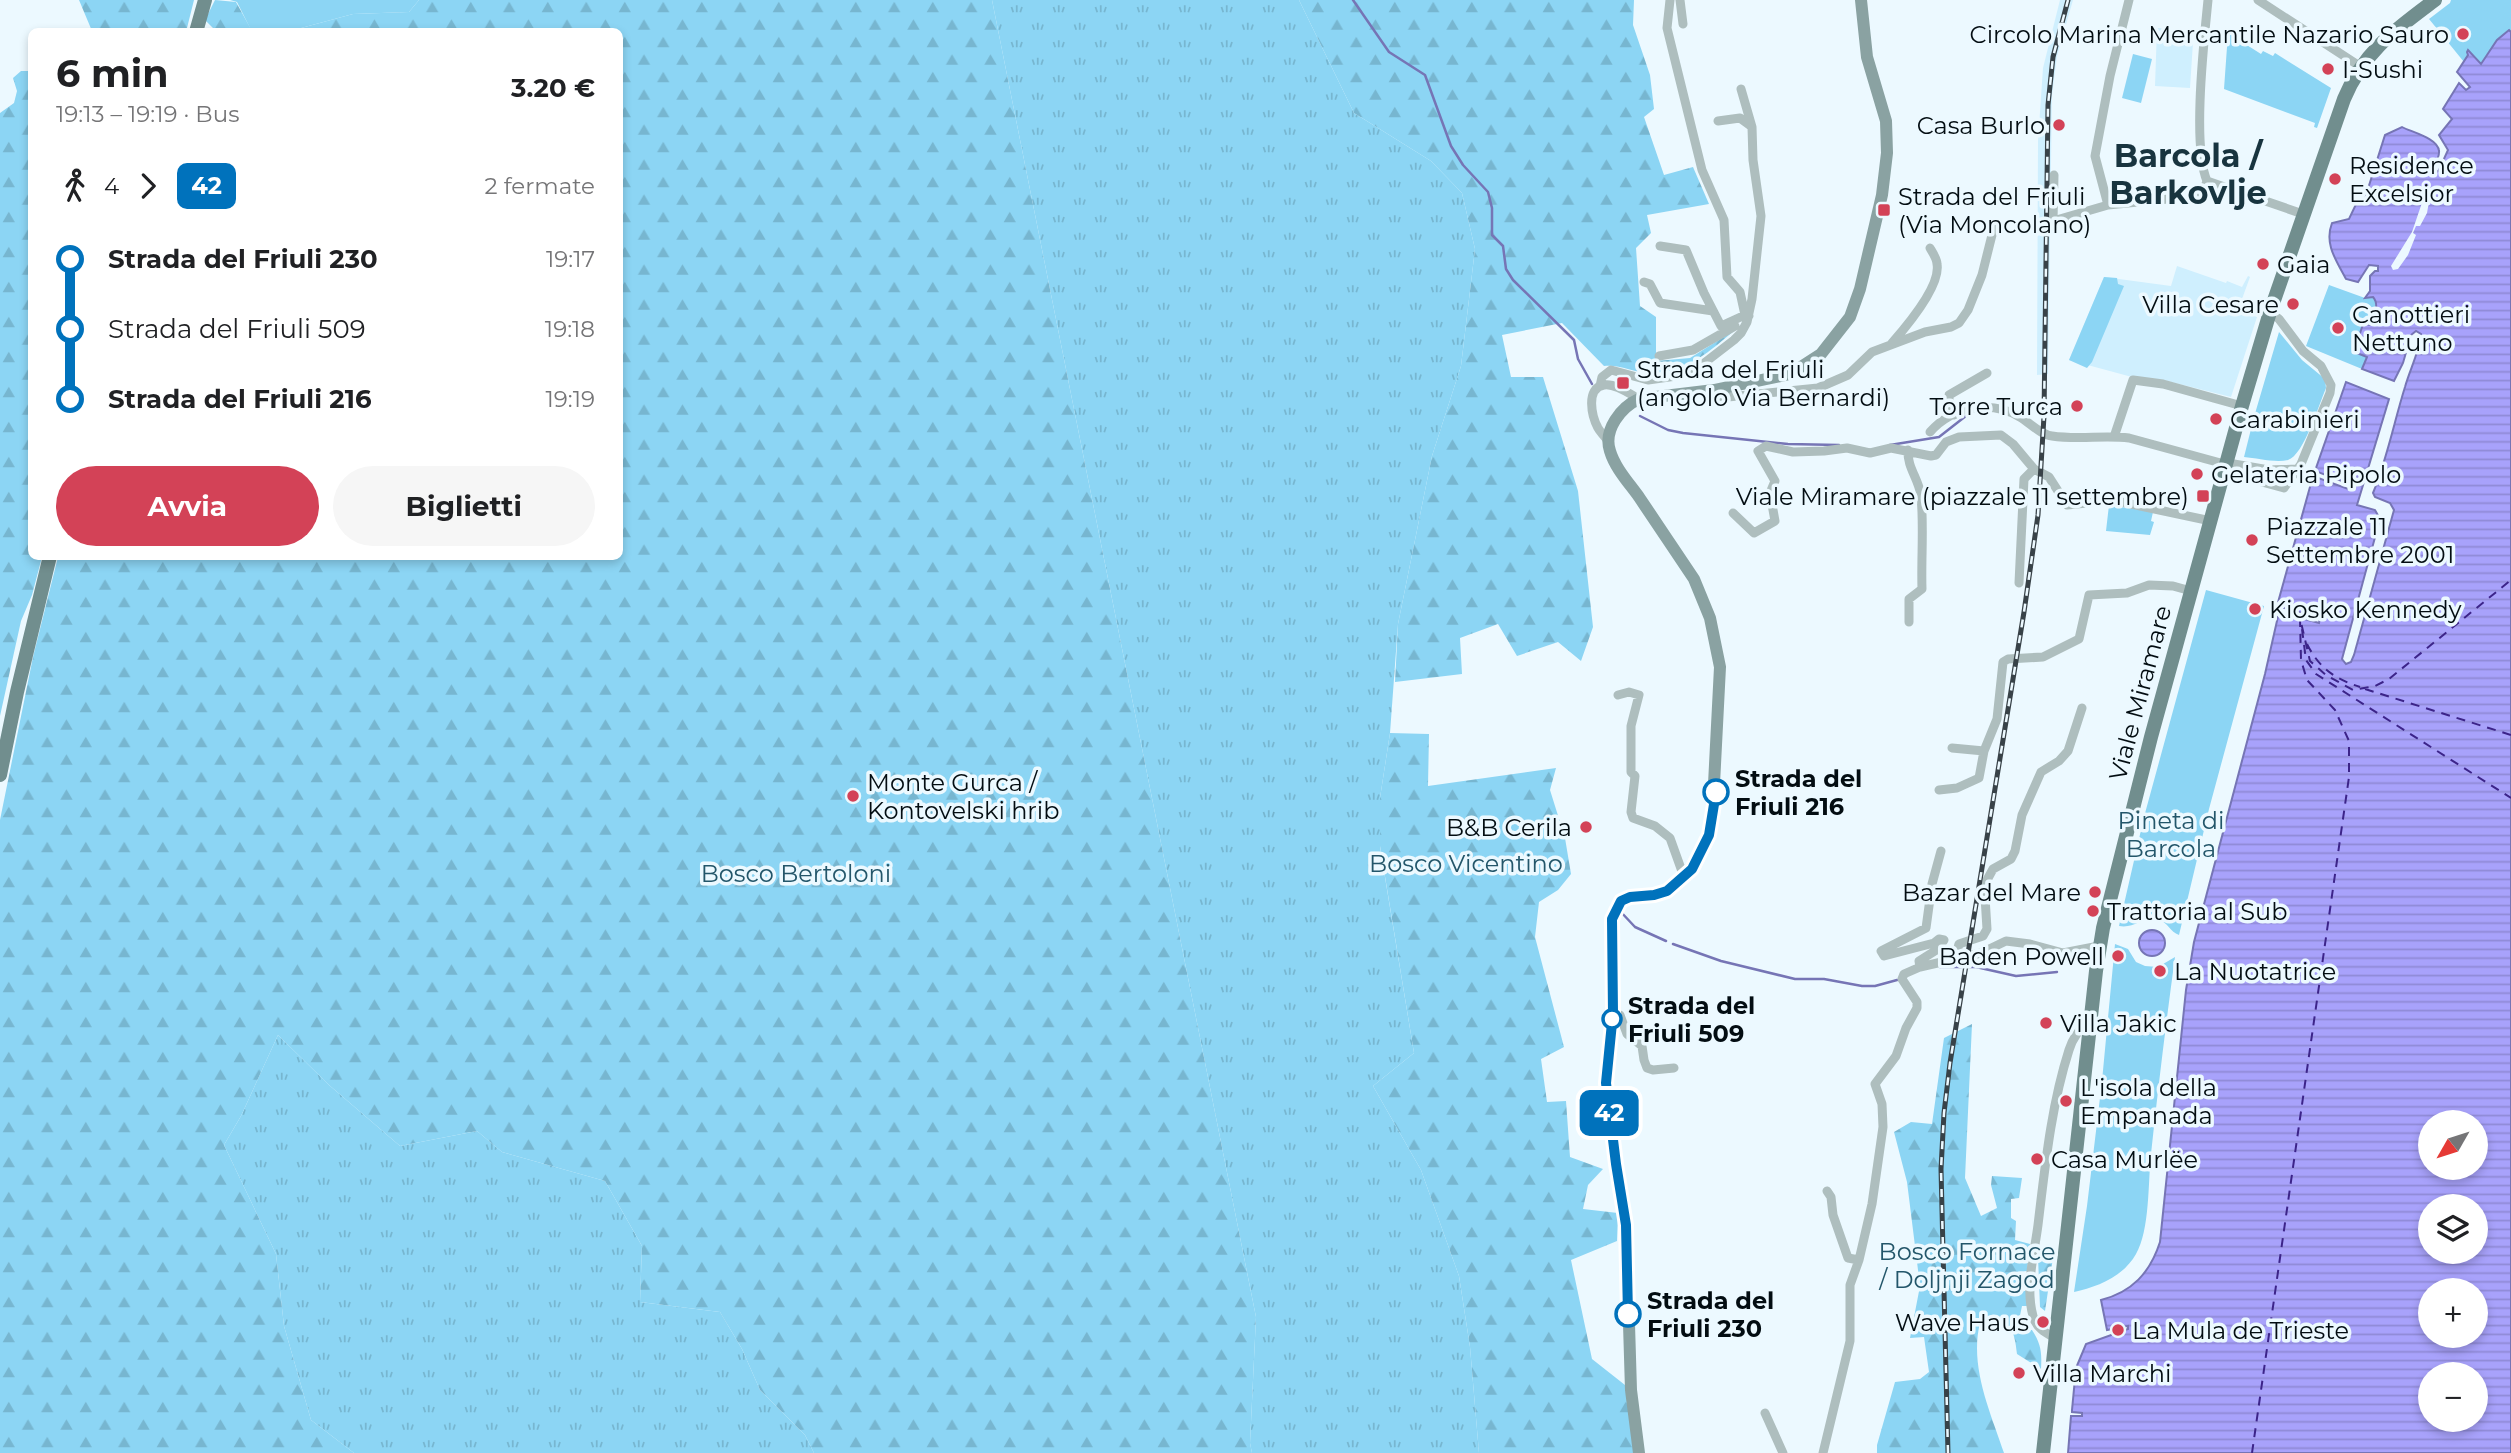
<!DOCTYPE html>
<html lang="it">
<meta charset="utf-8">
<style>
:root{--surface:#fff;--page:#f6f6f6;--text:#202124;--muted:#757577;--accent:#d34257}
body{margin:0;font-family:Montserrat,sans-serif;background:var(--page);color:var(--text);height:100vh;display:flex;flex-direction:column;font-size:26px;white-space:nowrap}
*{box-sizing:border-box;margin:0}
p{font-size:23px;color:var(--muted)}
.icon{flex:none;width:38px;height:38px;fill:none;stroke:currentColor;stroke-width:2;stroke-linecap:round;stroke-linejoin:round}
.map{position:relative;flex:1;overflow:hidden}
.panel{position:absolute;left:28px;top:28px;width:595px;height:532px;display:flex;flex-direction:column;background:var(--surface);border-radius:10px;box-shadow:0 4px 10px #0003}
.panel>*{flex:none}
.badge{padding:0 14px;border-radius:10px;font-size:24px;line-height:46px}
.needle{width:46px;rotate:231deg}
.fabs{position:absolute;left:2418px;top:1110px;display:grid;gap:14px}
.fabs a{display:grid;place-items:center;width:70px;height:70px;border-radius:50%;background:var(--surface);box-shadow:0 4px 10px #0003;font-size:35px}
.map>.badge{position:absolute;translate:-50% -50%;box-shadow:0 0 0 4px #fff}
.legs{display:flex;align-items:center;gap:10px;height:77px;padding:0 28px;font-size:23px}
.legs p{margin-inline-start:auto}
.summary{display:flex;align-items:center;justify-content:space-between;height:119px;padding:0 28px}
h1{font-size:38px;font-weight:700;line-height:52px}
.primary-button{display:flex;gap:14px;margin-top:auto;padding:14px 28px}
.primary-button a{flex:1;height:80px;border-radius:42px;background:var(--accent);color:#fff;font-size:28px;font-weight:700;line-height:80px;text-align:center}
.primary-button a+a{background:var(--page);color:var(--text)}
ul{padding:0 28px;list-style:none}
li{display:flex;align-items:center;gap:24px;height:70px;font-size:26px}
li i{display:grid;place-items:center;width:10px;height:100%;margin:0 9px;background:currentColor}
li i::after{content:'';width:18px;height:18px;margin:-9px;border:5px solid;border-radius:50%;background:var(--surface)}
li p{margin-inline-start:auto}
li:first-child i{background:linear-gradient(#0000 50%,currentColor 0)}
li:last-child i{background:linear-gradient(currentColor 50%,#0000 0)}
.map>svg:first-child{display:block}
.built{fill:#cfeffe}
.grass{fill:url(#grass-tufts)}
.forest{fill:url(#forest-firs)}
.park{fill:#8cd5f4}
.water{fill:url(#water-rules);stroke:#7675b5;stroke-width:2;fill-rule:evenodd}
.pier{fill:#ecf9ff}
.lines{fill:none;stroke-linecap:round;stroke-linejoin:round}
.stream{stroke:#7675b5;stroke-width:2.5}
.ferry{stroke:#3c2489;stroke-width:2;stroke-dasharray:9 7;stroke-linecap:butt}
.street{stroke:#aebebe;stroke-width:9}
.secondary{stroke:#8aa2a2;stroke-width:12}
.primary{stroke:#718e8e;stroke-width:14}
.rail-casing{stroke:#384248;stroke-width:5}
.rail{stroke:#ecf9ff;stroke-width:2.5;stroke-dasharray:8;stroke-linecap:butt}
.line-1-casing{stroke:#fff;stroke-width:16}
.line-1{stroke:#0072bc;stroke-width:10}
.poi-dot{fill:#d34257;stroke:#ecf9ff;stroke-width:2.5}
.stop-1-dot{fill:#fff;stroke:#0072bc;stroke-width:3.5}
.labels{text-anchor:middle;dominant-baseline:central;stroke-width:7;stroke-linejoin:round;paint-order:stroke}
.poi-label{font-size:24px;fill:#030d12;stroke:#ecf9ff;text-anchor:start}
.street-label{font-size:24px;fill:#030d12;stroke:#ecf9ff}
.stop-label{font-size:24px;font-weight:bold;fill:#030d12;stroke:#ecf9ff;text-anchor:start}
.park-label{font-size:24px;fill:#23566a;stroke:#ecf9ff}
.district-label{font-size:32px;font-weight:bold;fill:#18343f;stroke:#ecf9ff}
</style>
<div class="map">
<svg width="2511" height="1453" viewBox="0 0 2511 1453">
<defs>
<pattern id="grass-tufts" width="24" height="20" patternUnits="userSpaceOnUse" patternTransform="scale(1.75)"><rect width="24" height="20" fill="#8cd5f4"/><path d="M3 7l-1-3M5 7V3M7 7l1-3M15 17l-1-3M17 17v-4M19 17l1-3" fill="none" stroke="#77b6d0"/></pattern>
<pattern id="forest-firs" width="22" height="20" patternUnits="userSpaceOnUse" patternTransform="scale(1.75)"><rect width="22" height="20" fill="#8cd5f4"/><path d="M5 1l3.5 6h-7zM16 11l3.5 6h-7z" fill="#77b6d0"/></pattern>
<pattern id="water-rules" width="6" height="5" patternUnits="userSpaceOnUse" patternTransform="scale(1.75)"><rect width="6" height="5" fill="#a8a2fb"/><path d="M0 2.5h6" fill="none" stroke="#8f8ad6"/></pattern>
</defs>
<rect width="100%" height="100%" fill="#ecf9ff"/>
<path class="built" d="M2060 0H2073L2057 56 2052 95 2048 374 2037 375 2038 141 2043 68Z
M2157 28 2187 30 2186 42H2193L2190 88 2155 86Z
M2177 266 2226 283 2227 281 2242 287 2248 276 2250 277 2238 310 2257 317 2231 397 2163 380 2132 377 2069 360 2104 277 2171 286Z"/>
<path class="grass" d="M992 0H1299L1354 113 1431 161 1462 193 1475 249 1461 366 1432 456 1398 624 1390 733 1380 798V847L1414 1053 1373 1086 1421 1170 1459 1276 1470 1347 1479 1453H1252L1250 1443 1256 1317Z
M278 1035 329 1085 400 1146 477 1131 502 1152 605 1181 642 1246 640 1302 720 1312 742 1349 760 1390 805 1435 814 1453H354L311 1420 284 1326 276 1254 224 1145 241 1116Z"/>
<path class="forest" d="M79 0H194L186 32 92 31Z
M215 0 236 2 252 31H216L205 20Z
M419 0H992L1256 1317 1250 1443 1252 1453H814L805 1435 760 1390 742 1349 720 1312 640 1302 642 1246 605 1181 502 1152 477 1131 400 1146 329 1085 278 1035 241 1116 224 1145 276 1254 284 1326 311 1420 354 1453H0V820L33 657 58 557 620 556V32L290 31 353 14 409 12Z
M1299 0H1634L1633 25 1650 75 1654 109 1644 117 1664 175 1693 167 1709 204 1647 215 1651 233 1636 248 1640 306 1656 317V361L1690 358 1735 330C1710 351 1683 376 1647 373 1632 372 1619 364 1604 366L1562 323 1502 335 1511 377H1543L1578 491 1593 627 1581 661 1558 642 1517 656 1498 624 1460 638 1462 674 1395 682 1398 624 1432 456 1461 366 1475 249 1462 193 1431 161 1354 113Z
M21 71H32V556L42 557 32 595 21 621 0 716V113L14 103 17 91 13 78Z
M1390 733 1429 734 1428 786 1556 768 1550 790 1565 838 1571 874 1558 890 1539 902 1535 937 1564 1047 1541 1059 1547 1102 1566 1101 1570 1157 1603 1169 1588 1185 1583 1209 1618 1213 1617 1241 1571 1260 1592 1359 1625 1385 1634 1453H1479L1470 1347 1459 1276 1421 1170 1373 1086 1414 1053 1380 846V798Z
M1972 1024 1965 1178 1981 1216 1997 1208 1991 1185 1992 1176 2022 1178 2019 1198 2011 1199V1218L2016 1221 2015 1240 2030 1244 2027 1271 2016 1272 2017 1291H2027V1306H2022L2018 1325 2020 1329 2032 1330C2041 1344 2042 1352 2041 1369L2017 1354C2014 1324 2009 1320 1980 1323 1969 1367 1991 1413 2004 1453H1877V1445L1895 1382 1920 1379 1929 1372 1924 1337 1910 1338 1920 1286 1907 1182 1894 1132 1911 1122 1932 1124 1944 1038Z
M2047 1246 2054 1251 2045 1311 2040 1307 2038 1257 2039 1251Z"/>
<path class="park" d="M230 0H419L409 12 353 14 290 31 252 32 237 2Z
M2451 0H2511V32L2508 30 2481 64 2469 55 2464 62 2429 19 2450 3Z
M2228 33 2261 54 2263 51 2273 56 2275 53 2331 88 2317 128 2314 127 2315 123 2224 89Z
M2133 54 2152 59 2141 103 2122 98Z
M2104 277 2117 278 2118 284 2124 286 2092 362 2087 368 2069 360Z
M2329 285 2365 298 2373 297C2380 309 2374 324 2362 330L2354 352 2367 357 2362 369 2306 346Z
M2279 332 2302 360 2325 379 2326 388C2319 404 2304 455 2288 460 2275 463 2257 458 2244 457L2252 425 2257 426 2259 418 2254 417Z
M2109 505 2153 512 2151 521 2154 522 2150 535 2106 531Z
M2206 590 2264 606 2209 809 2179 935C2170 932 2168 922 2157 919 2142 916 2135 929 2119 926L2144 817Z
M2115 944 2128 949 2136 962 2145 966 2158 967 2175 957C2166 1023 2158 1088 2151 1154 2148 1182 2150 1230 2136 1254 2123 1277 2097 1287 2074 1292L2087 1206 2102 1081Z"/>
<path class="water" d="M2509 30 2511 32V1453H2068L2071 1416H2082V1413L2072 1412V1410L2076 1368 2086 1344 2128 1329V1326L2107 1330 2101 1300C2132 1292 2150 1273 2160 1242L2186 990 2194 942 2265 674 2279 612 2319 623 2320 618 2277 606 2313 476 2348 489 2352 487 2350 484 2315 471 2346 382 2389 399 2357 505 2375 510 2380 519 2342 659 2346 664 2351 662 2354 655 2394 510 2390 503 2375 497 2373 493C2387 459 2394 422 2405 387 2410 369 2419 353 2421 334L2416 331 2411 335 2403 363 2394 381 2362 369 2367 357 2354 352 2363 324 2370 325C2374 317 2380 305 2373 297L2365 298 2370 291V276L2375 271H2378V266L2369 265 2358 282 2346 279C2336 260 2324 244 2332 223L2349 219 2359 198 2366 195 2385 135 2402 127C2411 132 2438 138 2439 151 2440 157 2434 166 2431 172L2433 175 2439 170 2448 150 2439 135 2452 119 2443 109 2459 83 2466 90 2470 87 2457 72 2468 55 2467 52 2468 50 2481 64 2497 40ZM2431 1122H2476V1167H2431ZM2431 1206H2476V1251H2431ZM2431 1290H2476V1335H2431ZM2431 1374H2476V1419H2431Z
M2139 943a13 13 0 1 1 26 0a13 13 0 1 1-26 0Z"/>
<path class="pier" d="M2426 191 2430 192V196L2427 213 2420 226H2416L2413 233 2416 235 2408 255 2398 269 2393 270 2391 266 2412 232Z"/>
<g class="lines">
<path class="stream" d="M1353 0 1389 52 1425 75 1451 146 1463 165 1488 192 1492 208V235L1503 246 1506 269 1513 280 1574 340 1578 359 1592 384
M1640 416 1668 430 1683 433 1788 444 1839 445
M1890 445 1939 437 1971 412
M1620 911 1635 927 1666 941
M1673 944 1721 961 1795 979H1824L1862 986H1875L1897 980
M1940 967H1976L2016 976 2057 972"/>
<path class="ferry" d="M2302 629 2306 660 2316 674 2511 798
M2307 644C2319 668 2335 679 2360 687
M2365 689 2511 735
M2252 1453 2349 777V741L2335 710 2307 680 2301 660 2300 618 2310 661 2326 675 2353 690 2375 686 2389 679 2511 580"/>
<path class="street" d="M1670 0 1667 28 1702 170 1724 220 1727 277 1740 292 1745 315
M1680 0 1683 24
M2258 0 2361 67
M1718 121 1740 118 1751 126
M2054 175 2053 221 2108 205 2198 196 2204 190 2207 181
M2207 181C2192 146 2204 41 2208 0
M2207 181 2303 214
M2108 205 2095 156 2110 76 2129 0
M1660 246 1686 250 1704 293 1721 326 1745 315 1749 316
M1644 282 1650 284 1660 303 1713 311
M1892 343C1906 327 1941 286 1937 264 1937 259 1933 253 1930 248
M1659 356 1693 350 1735 326
M1600 386 1602 377 1611 370 1648 380 1690 374 1734 340 1741 333 1747 322 1752 299 1761 216 1753 160 1752 127 1741 89
M1714 390 1718 398 1818 388 1848 375 1872 352 1925 332 1951 327 1959 323 1968 310 1982 275 1994 227
M1954 415 1949 399V395L1987 373
M1930 432C1953 406 1991 400 2020 417 2030 423 2041 435 2052 436 2078 440 2103 435 2129 438L2228 465
M2114 437 2133 380 2163 384 2242 406
M1608 441C1605 437 1601 433 1598 428 1592 417 1585 388 1604 385 1615 383 1630 394 1639 399
M1908 450C1907 468 1919 479 1921 496 1924 527 1921 558 1922 589L1909 599V622
M2228 463 2269 470 2297 469
M2225 472 2284 488 2301 464 2330 393 2331 385 2321 366 2303 351 2279 319 2270 312
M1733 513 1754 533 1775 521 1770 493 1775 481 1758 451 1766 446 1793 452 1824 451 1847 448 1870 453 1891 448 1931 456 1936 455 1946 442 1959 437 2001 435 2013 444 2034 469 2049 477 2067 505 2097 502 2107 499 2211 521
M2019 583 2024 479 2034 469
M1618 695 1629 692 1639 695 1631 726V772L1635 776 1631 812 1633 818 1655 826 1670 838 1684 877
M1952 748 1984 751
M1939 790 1957 788 1979 778 1984 751 1997 719 2003 662 2008 659 2043 657 2079 639 2089 595 2127 593 2149 585 2173 586 2191 591
M1955 959 1959 944 1983 936 1987 929 1985 897 1987 880 1993 869 2011 859 2015 851 2022 815 2041 772 2059 761 2068 751 2082 708
M1920 967 1919 961 1938 949 1944 940 1939 939 1934 943 1884 956 1881 951 1926 928 1932 884 1941 851
M1613 1013 1620 1015 1627 1034 1642 1046 1644 1060 1647 1068 1653 1070 1674 1068
M1827 1191 1831 1197 1833 1215 1848 1258 1859 1260
M2055 1338C2046 1333 2036 1328 2033 1316 2025 1286 2034 1256 2038 1225 2045 1167 2051 1106 2069 1050 2073 1037 2080 1028 2090 1019
M1765 1413 1783 1453
M1823 1453 1850 1341V1285L1859 1260 1872 1204 1883 1127 1882 1104 1875 1084 1896 1056 1906 1028 1917 1008V1002L1902 979 1904 974 1920 967 1981 953 2006 941 2030 944 2063 953 2099 946"/>
<path class="secondary" d="M1639 1453 1631 1390 1626 1225 1616 1164 1606 1083 1613 1013 1611 927 1615 910 1621 901 1630 897 1654 895 1667 891 1684 877 1698 860 1712 823 1720 667 1710 618 1694 579C1676 552 1657 524 1639 497 1629 483 1615 468 1610 451 1603 430 1621 407 1639 399L1714 390 1790 374 1821 354 1850 317 1860 289 1882 195 1887 153 1886 121 1867 57 1861 0"/>
<path class="primary" d="M196 32 205 0
M0 775 17 692 50 556
M2043 1453 2096 971 2103 928 2151 737 2242 406 2270 312 2344 99C2364 51 2395 30 2435 0"/>
<g class="rail-casing">
<path id="rail" d="M1948 1453 1941 1169 1944 1113 1950 1063 2024 612 2038 515 2044 416 2048 105 2053 57 2068 0"/>
</g>
<use href="#rail" class="rail"/>
</g>
<g class="lines">
<g class="line-1-casing">
<path id="line-1" d="M1628 1314 1626 1225 1616 1164 1606 1083 1613 1013 1612 919 1621 901 1630 897 1654 895 1667 891 1692 869 1709 835 1716 792"/>
</g>
<use href="#line-1" class="line-1"/>
</g>
<g class="poi-dot">
<circle cx="2463" cy="34" r="7"/>
<circle cx="2328" cy="69" r="7"/>
<circle cx="2059" cy="125" r="7"/>
<circle cx="2335" cy="179" r="7"/>
<rect x="1877" y="203" width="14" height="14" rx="3.5"/>
<circle cx="2263" cy="264" r="7"/>
<circle cx="2293" cy="304" r="7"/>
<circle cx="2338" cy="328" r="7"/>
<rect x="1616" y="376" width="14" height="14" rx="3.5"/>
<circle cx="2077" cy="406" r="7"/>
<circle cx="2216" cy="419" r="7"/>
<circle cx="2197" cy="474" r="7"/>
<rect x="2196" y="489" width="14" height="14" rx="3.5"/>
<circle cx="2252" cy="540" r="7"/>
<circle cx="2255" cy="609" r="7"/>
<circle cx="853" cy="796" r="7"/>
<circle cx="1586" cy="827" r="7"/>
<circle cx="2095" cy="892" r="7"/>
<circle cx="2093" cy="911" r="7"/>
<circle cx="2118" cy="956" r="7"/>
<circle cx="2160" cy="971" r="7"/>
<circle cx="2046" cy="1023" r="7"/>
<circle cx="2066" cy="1101" r="7"/>
<circle cx="2037" cy="1159" r="7"/>
<circle cx="2043" cy="1322" r="7"/>
<circle cx="2118" cy="1330" r="7"/>
<circle cx="2019" cy="1373" r="7"/>
</g>
<g class="stop-1-dot">
<circle cx="1716" cy="792" r="12"/>
<circle cx="1612" cy="1019" r="9"/>
<circle cx="1628" cy="1314" r="12"/>
</g>
<g class="labels">
<g class="poi-label">
<text x="2449" y="34" text-anchor="end">Circolo Marina Mercantile Nazario Sauro</text>
<text x="2342" y="69">I-Sushi</text>
<text x="2045" y="125" text-anchor="end">Casa Burlo</text>
<text x="2349" y="165">Residence<tspan x="2349" dy="28">Excelsior</tspan></text>
<text x="1898" y="196">Strada del Friuli<tspan x="1898" dy="28">(Via Moncolano)</tspan></text>
<text x="2277" y="264">Gaia</text>
<text x="2279" y="304" text-anchor="end">Villa Cesare</text>
<text x="2352" y="314">Canottieri<tspan x="2352" dy="28">Nettuno</tspan></text>
<text x="1637" y="369">Strada del Friuli<tspan x="1637" dy="28">(angolo Via Bernardi)</tspan></text>
<text x="2063" y="406" text-anchor="end">Torre Turca</text>
<text x="2230" y="419">Carabinieri</text>
<text x="2211" y="474">Gelateria Pipolo</text>
<text x="2189" y="496" text-anchor="end">Viale Miramare (piazzale 11 settembre)</text>
<text x="2266" y="526">Piazzale 11<tspan x="2266" dy="28">Settembre 2001</tspan></text>
<text x="2269" y="609">Kiosko Kennedy</text>
<text x="867" y="782">Monte Gurca /<tspan x="867" dy="28">Kontovelski hrib</tspan></text>
<text x="1572" y="827" text-anchor="end">B&amp;B Cerila</text>
<text x="2081" y="892" text-anchor="end">Bazar del Mare</text>
<text x="2107" y="911">Trattoria al Sub</text>
<text x="2104" y="956" text-anchor="end">Baden Powell</text>
<text x="2174" y="971">La Nuotatrice</text>
<text x="2060" y="1023">Villa Jakic</text>
<text x="2080" y="1087">L'isola della<tspan x="2080" dy="28">Empanada</tspan></text>
<text x="2051" y="1159">Casa Murlëe</text>
<text x="2029" y="1322" text-anchor="end">Wave Haus</text>
<text x="2132" y="1330">La Mula de Trieste</text>
<text x="2033" y="1373">Villa Marchi</text>
</g>
<g class="street-label">
<text transform="translate(2140 693) rotate(-75)">Viale Miramare</text>
</g>
<g class="stop-label">
<text x="1735" y="778">Strada del<tspan x="1735" dy="28">Friuli 216</tspan></text>
<text x="1628" y="1005">Strada del<tspan x="1628" dy="28">Friuli 509</tspan></text>
<text x="1647" y="1300">Strada del<tspan x="1647" dy="28">Friuli 230</tspan></text>
</g>
<g class="park-label">
<text x="2171" y="820">Pineta di<tspan x="2171" dy="28">Barcola</tspan></text>
<text x="1466" y="863">Bosco Vicentino</text>
<text x="796" y="873">Bosco Bertoloni</text>
<text x="1967" y="1251">Bosco Fornace<tspan x="1967" dy="28">/ Doljnji Zagod</tspan></text>
</g>
<g class="district-label">
<text x="2188" y="155">Barcola /<tspan x="2188" dy="37">Barkovlje</tspan></text>
</g>
</g>
</svg>
<div class="fabs">
<a><svg class="needle" viewBox="-14 -14 28 28"><path d="M0-13l5 13h-10z" fill="#e53935"/><path d="M0 13l5-13h-10z" fill="#757577"/></svg></a>
<a><svg class="icon" aria-label="layers" viewBox="0 0 24 24"><path d="M12 4l9 5-9 5-9-5zM3 14l9 5 9-5"/></svg></a>
<a>+</a>
<a>−</a>
</div>
<b class="badge" style="left:1609px;top:1113px;background:#0072bc;color:#fff">42</b>
<section class="panel">
<div class="summary"><div><h1>6 min</h1><p>19:13 – 19:19 · Bus</p></div><b>3.20 €</b></div>
<div class="legs"><svg class="icon" aria-label="walk" viewBox="0 0 24 24"><circle cx="13" cy="4" r="2"/><path d="M13 8l-2 6 4 7M11 14l-3 7M7 12l3-4h3l4 4"/></svg>4<svg class="icon" aria-label="forward" viewBox="0 0 24 24"><path d="M9 5l7 7-7 7"/></svg><b class="badge" style="background:#0072bc;color:#fff">42</b><p>2 fermate</p></div>
<ul>
<li><i style="color:#0072bc"></i><b>Strada del Friuli 230</b><p>19:17</p></li>
<li><i style="color:#0072bc"></i><span>Strada del Friuli 509</span><p>19:18</p></li>
<li><i style="color:#0072bc"></i><b>Strada del Friuli 216</b><p>19:19</p></li>
</ul>
<div class="primary-button"><a>Avvia</a><a>Biglietti</a></div>
</section>
</div>
